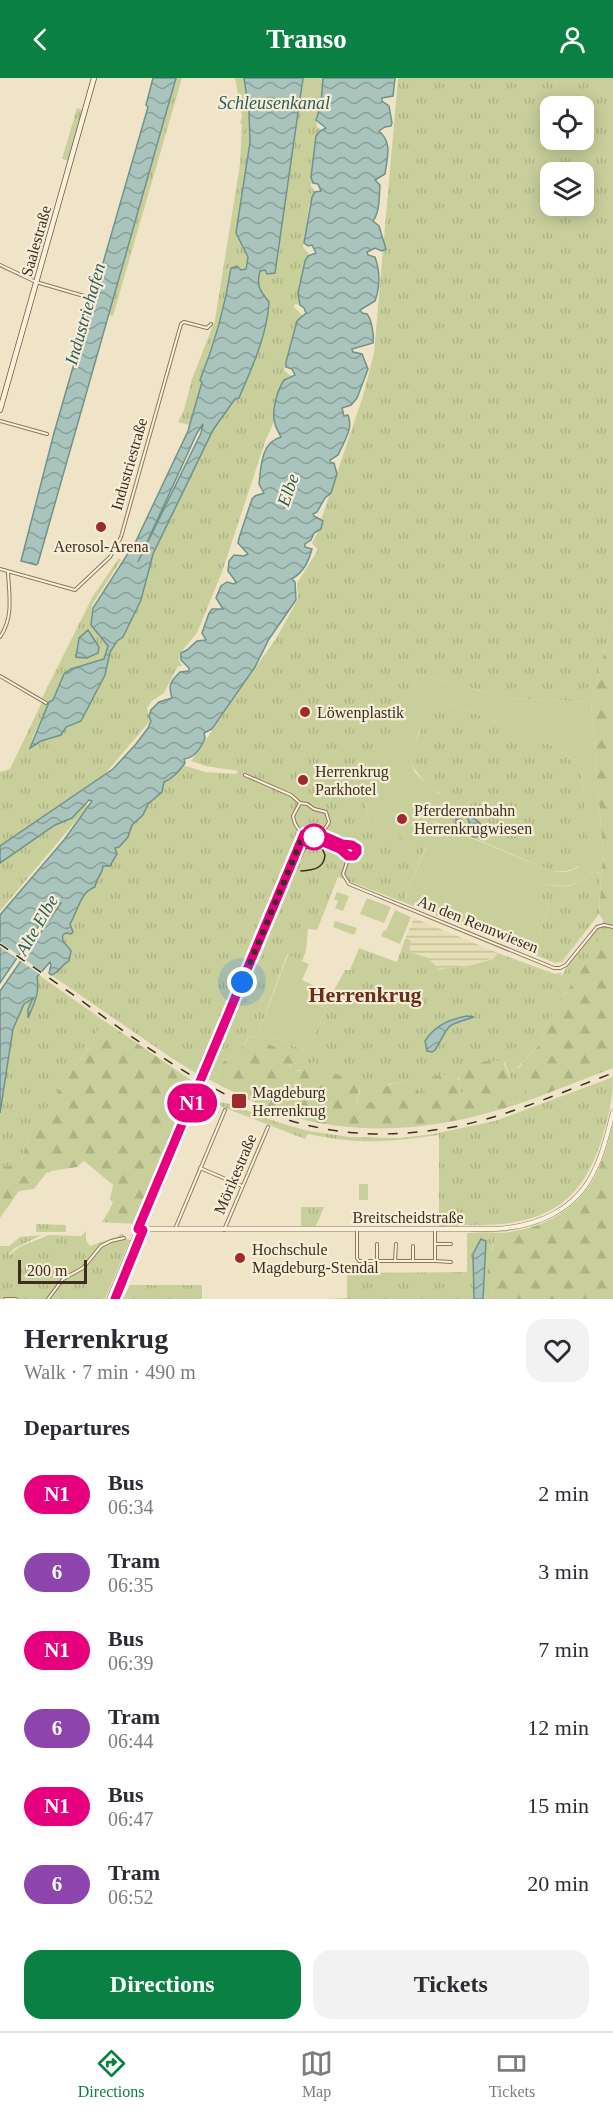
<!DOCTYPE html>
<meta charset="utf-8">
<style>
:root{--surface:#fff;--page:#f2f2f3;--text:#2b2b33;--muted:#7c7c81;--line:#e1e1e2;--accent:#0b8043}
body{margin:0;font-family:"Times New Roman",serif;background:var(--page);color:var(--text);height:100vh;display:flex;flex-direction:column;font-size:22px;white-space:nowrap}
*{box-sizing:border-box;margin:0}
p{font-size:20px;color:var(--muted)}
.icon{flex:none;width:33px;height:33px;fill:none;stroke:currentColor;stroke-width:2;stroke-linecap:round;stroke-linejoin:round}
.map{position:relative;height:1221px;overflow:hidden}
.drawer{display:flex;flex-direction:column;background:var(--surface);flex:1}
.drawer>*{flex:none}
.badge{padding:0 12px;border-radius:20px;font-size:21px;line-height:39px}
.buttons{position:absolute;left:540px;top:18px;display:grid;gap:12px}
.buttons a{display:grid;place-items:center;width:54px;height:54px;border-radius:12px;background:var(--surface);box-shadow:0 3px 15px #0003;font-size:30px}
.scale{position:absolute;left:18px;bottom:15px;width:69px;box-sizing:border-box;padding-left:6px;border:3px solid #3d2e20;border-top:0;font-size:16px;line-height:21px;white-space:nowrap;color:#3d2e20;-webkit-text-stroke:4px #f7eed8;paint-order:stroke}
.you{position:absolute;width:30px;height:30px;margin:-15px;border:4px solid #fff;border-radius:50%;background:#1a73e8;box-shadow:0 0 0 9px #1a73e833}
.map>.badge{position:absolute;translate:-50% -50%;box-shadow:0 0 0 3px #fff}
h2{padding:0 24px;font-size:22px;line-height:54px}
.round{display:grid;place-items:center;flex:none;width:63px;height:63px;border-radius:18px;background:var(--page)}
.headline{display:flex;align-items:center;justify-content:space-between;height:102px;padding:0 24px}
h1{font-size:28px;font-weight:800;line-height:45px}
.cta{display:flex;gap:12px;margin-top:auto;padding:12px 24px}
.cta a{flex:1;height:69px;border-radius:18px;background:var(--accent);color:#fff;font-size:24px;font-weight:800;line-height:69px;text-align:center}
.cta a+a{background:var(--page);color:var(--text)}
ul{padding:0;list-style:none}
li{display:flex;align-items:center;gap:18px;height:78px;padding:0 24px}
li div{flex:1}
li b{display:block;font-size:22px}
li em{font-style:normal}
li .badge{min-width:66px;font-weight:700;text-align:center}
header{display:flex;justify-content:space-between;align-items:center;height:78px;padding:0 24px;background:var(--accent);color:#fff;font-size:27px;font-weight:800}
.tab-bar{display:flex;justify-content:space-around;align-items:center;height:84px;border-top:2px solid var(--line);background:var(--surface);font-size:16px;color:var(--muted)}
.tab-bar a{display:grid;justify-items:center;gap:3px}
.tab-bar .current{color:var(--accent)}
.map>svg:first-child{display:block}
.farmland{fill:url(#farmland-rules)}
.grass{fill:url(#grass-tufts);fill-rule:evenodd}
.forest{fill:url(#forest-firs)}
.pitch{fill:#c9cf9b;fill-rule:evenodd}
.water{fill:url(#water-waves);stroke:#6f938a;stroke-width:1.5;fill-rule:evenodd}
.pier{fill:#f0e4c8}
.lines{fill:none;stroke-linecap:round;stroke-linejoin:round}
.pedestrian-casing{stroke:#8d765c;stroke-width:4}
.minor-casing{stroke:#8d765c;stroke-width:4}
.tertiary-casing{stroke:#8d765c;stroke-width:5}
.secondary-casing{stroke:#6f573f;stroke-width:6}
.pedestrian{stroke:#faf1dc;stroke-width:2}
.minor{stroke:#faf1dc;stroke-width:2}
.tertiary{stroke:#faf1dc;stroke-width:4}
.secondary{stroke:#faf1dc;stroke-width:4.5}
.tram{stroke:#3d2e20;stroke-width:1.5}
.rail{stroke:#3d2e20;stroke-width:1.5;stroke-dasharray:10 10;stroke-linecap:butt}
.line-casing{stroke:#fff;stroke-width:14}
.line{stroke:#e6007e;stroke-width:9}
.walk{stroke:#3d2e20;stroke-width:6;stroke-dasharray:0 10.8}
.poi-dot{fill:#9e2a2b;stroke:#f7eed8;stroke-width:2}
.stop-dot{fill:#fff;stroke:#e6007e;stroke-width:3}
.labels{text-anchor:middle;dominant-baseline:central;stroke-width:4.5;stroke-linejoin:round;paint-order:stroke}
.street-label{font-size:16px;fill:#3d2e20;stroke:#f7eed8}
.poi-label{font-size:16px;fill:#3d2e20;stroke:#f7eed8;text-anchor:start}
.water-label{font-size:18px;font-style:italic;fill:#2f5d5a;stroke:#f7eed8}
.district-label{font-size:22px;font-weight:bold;fill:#6b2e1e;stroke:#f7eed8}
</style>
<header><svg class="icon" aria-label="back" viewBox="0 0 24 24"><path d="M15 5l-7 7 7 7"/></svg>Transo<svg class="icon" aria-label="person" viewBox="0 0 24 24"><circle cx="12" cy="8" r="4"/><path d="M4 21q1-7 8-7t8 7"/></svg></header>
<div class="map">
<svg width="613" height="1221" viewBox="0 0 613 1221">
<defs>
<pattern id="farmland-rules" width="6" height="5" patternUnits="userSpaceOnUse" patternTransform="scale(1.5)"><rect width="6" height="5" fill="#e6deb5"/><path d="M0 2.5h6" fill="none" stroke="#c6bf9b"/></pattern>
<pattern id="grass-tufts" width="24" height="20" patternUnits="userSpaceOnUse" patternTransform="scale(1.5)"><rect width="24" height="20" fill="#c9cf9b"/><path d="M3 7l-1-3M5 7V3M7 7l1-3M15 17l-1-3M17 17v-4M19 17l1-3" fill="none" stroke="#aeb285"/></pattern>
<pattern id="forest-firs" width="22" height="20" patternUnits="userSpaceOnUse" patternTransform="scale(1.5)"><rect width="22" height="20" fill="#c9cf9b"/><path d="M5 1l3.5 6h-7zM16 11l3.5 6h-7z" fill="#aeb285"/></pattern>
<pattern id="water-waves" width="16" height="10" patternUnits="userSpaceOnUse" patternTransform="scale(1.5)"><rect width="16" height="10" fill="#a9c4bc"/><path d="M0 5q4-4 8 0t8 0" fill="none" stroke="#8ba098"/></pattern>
</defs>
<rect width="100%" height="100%" fill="#f0e4c8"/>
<path class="farmland" d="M414 840 498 875 496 879 468 888 439 891 428 881 408 874 409 861H405Z"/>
<path class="grass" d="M176 0H182L113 238 109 237Z
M235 0H244L249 34 250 64 236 155 248 179 244 193 231 190C224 230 215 264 200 302L202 304 189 347 178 344 184 332 192 301 215 242 240 86 242 46 240 45 242 38Z
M303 0H323L320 32 316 38 317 49 322 52 316 58 311 99 313 105 310 106 315 114 309 127 303 169 310 177 308 179 298 215 300 227 295 226 294 229 303 238 297 243 295 249 286 289 288 290 285 289 284 292 291 298C274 305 278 328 274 342 272 349 269 355 266 361L222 494 197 555 181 574 179 582 182 588H178L164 615 152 623 147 630 150 643 104 697 0 768V694L10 691 42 624 48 628 33 658 30 669 41 663 51 661 66 649 98 610 105 597 110 574 117 563 123 559 141 522 153 476 213 352 235 321 239 320C252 289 267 258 269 224 258 212 256 210 260 193L265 192 275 194Z
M398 0H613V543L591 624 508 620 418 596 361 716 360 724H365L369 741 368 745 426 769 403 824 338 799 317 852 308 851 306 873 302 883 287 877 259 953 308 974 332 916 345 892H350L359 870 397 884 405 861H408L411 863 409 874 428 880 439 891 468 888 493 881 498 875 555 896 561 895V899C569 886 589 852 603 848L601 859 547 945 539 967 517 990 530 1022 515 1027 512 1022V1005L505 985C489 983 476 984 461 992V1000L466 1017 461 1015 459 1000 437 998 423 1007 425 1023H418L408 1003 389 1006 375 1014 373 1023 362 1027 356 1026 360 1012 359 1009 315 984C306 989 299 996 289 990L296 980 257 960 249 958 240 972 223 984 214 1004 197 996 170 979 51 897C60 894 68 884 71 877L65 868 63 857 71 851C69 839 84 812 95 809 96 800 102 796 103 788L110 787 115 774V770L119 769 123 764 132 747 143 737 145 731 164 704 170 702 183 687 205 694 236 696 238 693 206 688 191 683 277 559 298 521 297 505 318 472 312 465 323 444 321 442 363 318 374 275ZM550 28H584V62H550ZM550 94H584V128H550Z
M77 30 83 32 68 82 62 81Z
M119 480 121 482 92 527 91 547 108 568 104 582C70 595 68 583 53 622L49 624 42 620 93 518Z
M455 627 549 666 579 687 581 692C583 706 584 720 586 734 589 763 594 798 552 793L433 743 436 740 441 716C432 712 410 691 410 679 410 675 414 670 415 666 423 646 428 628 455 627Z
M87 724V727L91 725 0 833V785L55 747 72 740Z
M595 794 601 795 599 836 562 883 555 885 532 873 549 826 533 819 544 806C570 811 574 808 595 794Z
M39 897 103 942 90 967 28 1057 21 1086 0 1089V1035L13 951 24 926 34 918 28 938C37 922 39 917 37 899Z
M613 999C613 1021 609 1036 603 1057 581 1133 537 1149 463 1147L462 1145 458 1148H439V1057C390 1064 358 1067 308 1056L305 1061 202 1021 231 1026 277 1044 309 1053 350 1059 401 1060 433 1056 495 1043Z
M613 1037C613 1048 608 1059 605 1069 587 1135 534 1159 469 1154 484 1150 503 1153 519 1150 549 1145 578 1126 593 1099 602 1082 607 1056 613 1037Z
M301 1129H324L316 1148H301Z
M36 1146 66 1147V1154H36Z
M86 1153V1162L90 1168 119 1158 120 1156H124V1160L130 1162 105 1221H0V1168H9L20 1159 42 1157 15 1170 9 1176 10 1177 19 1169 49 1157 81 1158Z
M467 1155H498L491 1172 493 1221H483L486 1175 473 1176 474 1221H327L347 1220V1195L467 1194Z
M130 1207H202V1221H123Z"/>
<path class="forest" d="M613 543V990L530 1022 517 991 539 967 547 945 601 859 603 842 599 836 603 775 591 624Z
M103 942 194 1004 135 1146 102 1144 109 1133 113 1124 110 1122 113 1107 84 1083 77 1089 51 1093 49 1095 47 1094 34 1111 19 1113 0 1140V1089L21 1086 28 1057 90 967Z
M249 958 257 960 297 980 296 985 290 987 289 990 299 993 303 988 315 984 360 1009 356 1025 362 1027 373 1023V1017C382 1006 395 1005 408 1003L418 1011V1023H424L423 1007 425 1000 446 996 456 997 460 1005 461 1015 465 1017C464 1011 458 998 461 993 466 984 494 982 503 983L512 1005V1022L515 1027C442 1051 365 1060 290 1038 263 1030 239 1017 214 1004L223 984 240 972Z
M613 1046V1221H493V1214C481 1200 492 1169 498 1155 541 1153 582 1131 599 1090 605 1076 609 1061 613 1046Z"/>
<path class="pitch" d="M418 596 508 620 591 624 603 775 599 836 563 884 555 885 403 824 426 770 367 745 369 741 365 724H360L363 709ZM455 627 549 666 579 687 581 692C583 706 584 720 586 734 588 761 593 801 552 793L433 744 444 737 443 715 439 716C434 711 416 697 415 694 408 680 412 676 416 663 422 644 433 628 455 627ZM595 794 601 795 599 836 563 883 555 885 532 873 549 826 534 819 544 806C570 810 574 808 595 794Z
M337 814 349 818 343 833 335 830 338 823 334 821Z
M367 820 391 829 384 845 360 836Z
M395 832 411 839 400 866 381 858 384 852 386 853Z
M335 843 357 850 354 857 333 849Z
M288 877 309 886 302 902 332 916 308 974 259 953Z
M359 1106H368V1122H359Z"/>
<path class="water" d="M153 0H176L38 485 36 487 21 483 54 355 148 29 146 27Z
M244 0H303L275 195 267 196 265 192 260 193C256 208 260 213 269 224 267 258 252 289 239 320L235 321 213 352 153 476 141 522 123 559 117 563 110 574 105 597 81 643 66 649 61 657 41 663 30 670 49 624 53 622 64 596 71 591 104 581 108 568 91 547 93 530 136 463 188 353 202 304 200 302C215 265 225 229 231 190L237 188 241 192 246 191 248 179 236 155 250 64 249 34ZM203 346 201 355 138 484 197 355Z
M323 0H395L393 18 382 20V23L389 28 392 45 391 48 385 49 379 53C393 65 387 80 385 96L375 102 380 107C379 118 380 134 373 143L379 148 386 171 382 173 375 170 367 174 368 177 375 179C380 193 380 209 375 223L360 232 362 235 367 236C372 242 374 258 373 265L352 271 353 274 362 276 368 291 357 320 351 327 342 330 344 338 348 337C354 351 343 365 338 377L330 382 331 385H334L337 396 331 415 325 420 317 434 313 436 314 438 323 443 321 451 314 455 311 462 305 466V469L312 471C308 485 304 493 292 501L295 504 296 522 269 561 255 589 212 651 204 655 205 660C201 670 194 680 184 681L185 685C180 692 173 701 164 704L162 714 148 726 143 737 132 747 128 759 119 769 115 770 117 776 110 788H103C103 796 96 800 95 809 80 814 78 833 70 846L73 854 71 856 66 855 63 857C61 865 68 867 71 873L69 883C62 886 60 894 51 897L49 895 51 887 50 884 37 899C40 915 34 926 28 940V931L33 920 24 926 13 951 0 1035V913L61 825H58L38 849 0 905V837L64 762 92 723 89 722 72 740 55 747 0 785V768L113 691 136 666 148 650 151 643 149 638 151 632 159 624 172 620C168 607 170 604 180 594L189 593V590L181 582V575L187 572 197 563 206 562 202 555 209 535 212 531H223L216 520 221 508 227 504 234 506 236 504 228 493 229 483 234 477 244 478 248 476 238 465 239 460 252 421 255 418 264 415 259 406C261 389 261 364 281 359 279 355 276 350 275 346 271 334 277 313 284 302L295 297 292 291 286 289V284L297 243 306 235 304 230 300 227 298 215 305 183 308 178 316 175 312 167 308 168 304 165 312 119 315 114 321 113 318 106 313 105 311 99 316 58 320 53 326 50 316 42 321 26Z
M88 552 99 569 98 575 87 580 76 579 79 560Z
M459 736C468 736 481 742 483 752L481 758 474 759 459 752 456 747V738ZM463 738 468 740 470 750 468 753H463L458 748V741Z
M467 938 474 939C443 949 452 944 435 972L432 974 427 973 425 963C434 948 450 941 467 938Z
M481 1161 486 1163 483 1221H474L473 1176Z"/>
<path class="pier" d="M0 864 44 895 42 898 0 869Z"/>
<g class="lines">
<g class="pedestrian-casing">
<path id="pedestrian" d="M5 1221H16
M48 1221 63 1201 83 1190 101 1168 111 1163 124 1160"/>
</g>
<g class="minor-casing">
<path id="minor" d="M0 187 36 204 84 218
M0 343 47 356
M0 491 75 512 110 479 121 459 181 246 184 244 207 250 211 246
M0 559C14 539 9 517 8 494
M0 598 46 625
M245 697 291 717 300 725 307 726 314 731 326 734 329 744C320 764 296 760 293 738L300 725
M311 758 340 771 349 778H354L357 774 355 768 342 766 319 756
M349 778 343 796 349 806 554 890H560L566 887 597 849 604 847 613 849
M200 1090 242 1108
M138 1151 304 756
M175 1151 225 1032
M224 1152 268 1049
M357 1152V1180L359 1183H435V1151
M377 1166V1183
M435 1166H451
M395 1183 396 1166
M413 1183V1168
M435 1183 451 1184"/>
</g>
<g class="tertiary-casing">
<path id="tertiary" d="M109 1221 138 1151H494C537 1149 577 1132 595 1091 604 1073 608 1053 613 1034
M115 1221 143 1152"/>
</g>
<g class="secondary-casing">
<path id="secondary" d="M0 332 94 0"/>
</g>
<use href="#pedestrian" class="pedestrian"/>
<use href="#minor" class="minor"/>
<use href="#tertiary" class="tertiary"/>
<use href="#secondary" class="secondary"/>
<path class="tram" d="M113 1221 290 803 305 771 313 766 322 770 325 777C324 791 313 792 301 793"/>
<path class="rail" d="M0 866C36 891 73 916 108 942 222 1023 312 1077 458 1048 511 1037 562 1014 613 995"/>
</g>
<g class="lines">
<g class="line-casing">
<path id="line" d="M115 1221 143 1152 138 1151 140 1146 304 756 340 771 348 778H354L357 774V770L352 767 342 766 319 756 314 757"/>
</g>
<use href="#line" class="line"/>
<path class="walk" d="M242 904 304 756 314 759"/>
</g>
<g class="poi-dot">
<circle cx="101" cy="449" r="6"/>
<circle cx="305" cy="634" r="6"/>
<circle cx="303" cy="702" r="6"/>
<circle cx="402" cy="741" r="6"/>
<rect x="231" y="1015" width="16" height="16" rx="3"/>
<circle cx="240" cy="1180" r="6"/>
</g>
<circle class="stop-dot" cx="314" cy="759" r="12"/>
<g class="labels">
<g class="street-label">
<text transform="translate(36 163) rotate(-74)">Saalestraße</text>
<text transform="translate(129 386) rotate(-74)">Industriestraße</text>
<text transform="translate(478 846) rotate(22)">An den Rennwiesen</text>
<text transform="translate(235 1096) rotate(-67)">Mörikestraße</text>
<text x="408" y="1139">Breitscheidstraße</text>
</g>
<g class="poi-label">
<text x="101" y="468" text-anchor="middle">Aerosol-Arena</text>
<text x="317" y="634">Löwenplastik</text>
<text x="315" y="693">Herrenkrug<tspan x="315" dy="18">Parkhotel</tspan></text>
<text x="414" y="732">Pferderennbahn<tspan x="414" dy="18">Herrenkrugwiesen</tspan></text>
<text x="252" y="1014">Magdeburg<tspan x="252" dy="18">Herrenkrug</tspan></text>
<text x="252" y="1171">Hochschule<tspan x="252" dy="18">Magdeburg-Stendal</tspan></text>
</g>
<g class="water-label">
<text x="274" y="25">Schleusenkanal</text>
<text transform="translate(85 236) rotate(-74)">Industriehafen</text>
<text transform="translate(288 412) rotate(-71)">Elbe</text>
<text transform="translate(37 847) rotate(-60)">Alte Elbe</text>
</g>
<g class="district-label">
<text x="365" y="916">Herrenkrug</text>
</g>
</g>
</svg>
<div class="buttons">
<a><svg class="icon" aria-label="locate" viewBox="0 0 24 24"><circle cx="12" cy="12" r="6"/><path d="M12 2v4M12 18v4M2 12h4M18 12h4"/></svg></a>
<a><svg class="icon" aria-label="layers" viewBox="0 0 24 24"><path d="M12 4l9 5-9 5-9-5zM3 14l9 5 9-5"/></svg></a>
</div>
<div class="scale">200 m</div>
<div class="you" style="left:242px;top:904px"></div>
<b class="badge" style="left:192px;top:1025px;background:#e6007e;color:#fff">N1</b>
</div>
<section class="drawer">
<div class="headline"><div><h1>Herrenkrug</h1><p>Walk · 7 min · 490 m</p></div><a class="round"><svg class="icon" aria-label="heart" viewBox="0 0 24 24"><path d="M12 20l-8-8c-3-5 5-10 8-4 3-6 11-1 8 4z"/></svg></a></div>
<h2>Departures</h2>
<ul>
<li><span class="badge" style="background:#e6007e;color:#fff">N1</span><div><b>Bus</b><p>06:34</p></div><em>2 min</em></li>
<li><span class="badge" style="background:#8e44ad;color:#fff">6</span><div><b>Tram</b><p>06:35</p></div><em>3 min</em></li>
<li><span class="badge" style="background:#e6007e;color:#fff">N1</span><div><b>Bus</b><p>06:39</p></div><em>7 min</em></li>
<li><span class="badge" style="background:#8e44ad;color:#fff">6</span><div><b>Tram</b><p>06:44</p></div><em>12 min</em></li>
<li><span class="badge" style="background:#e6007e;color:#fff">N1</span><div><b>Bus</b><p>06:47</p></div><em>15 min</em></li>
<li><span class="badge" style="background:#8e44ad;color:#fff">6</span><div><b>Tram</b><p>06:52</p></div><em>20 min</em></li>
</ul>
<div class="cta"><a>Directions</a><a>Tickets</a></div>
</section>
<nav class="tab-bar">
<a class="current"><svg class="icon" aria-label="directions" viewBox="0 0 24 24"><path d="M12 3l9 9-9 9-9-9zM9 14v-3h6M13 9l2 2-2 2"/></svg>Directions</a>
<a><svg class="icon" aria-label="map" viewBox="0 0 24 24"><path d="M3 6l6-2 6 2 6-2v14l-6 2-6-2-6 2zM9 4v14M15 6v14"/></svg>Map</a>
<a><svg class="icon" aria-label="tickets" viewBox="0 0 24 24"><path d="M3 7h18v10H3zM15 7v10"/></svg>Tickets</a>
</nav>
